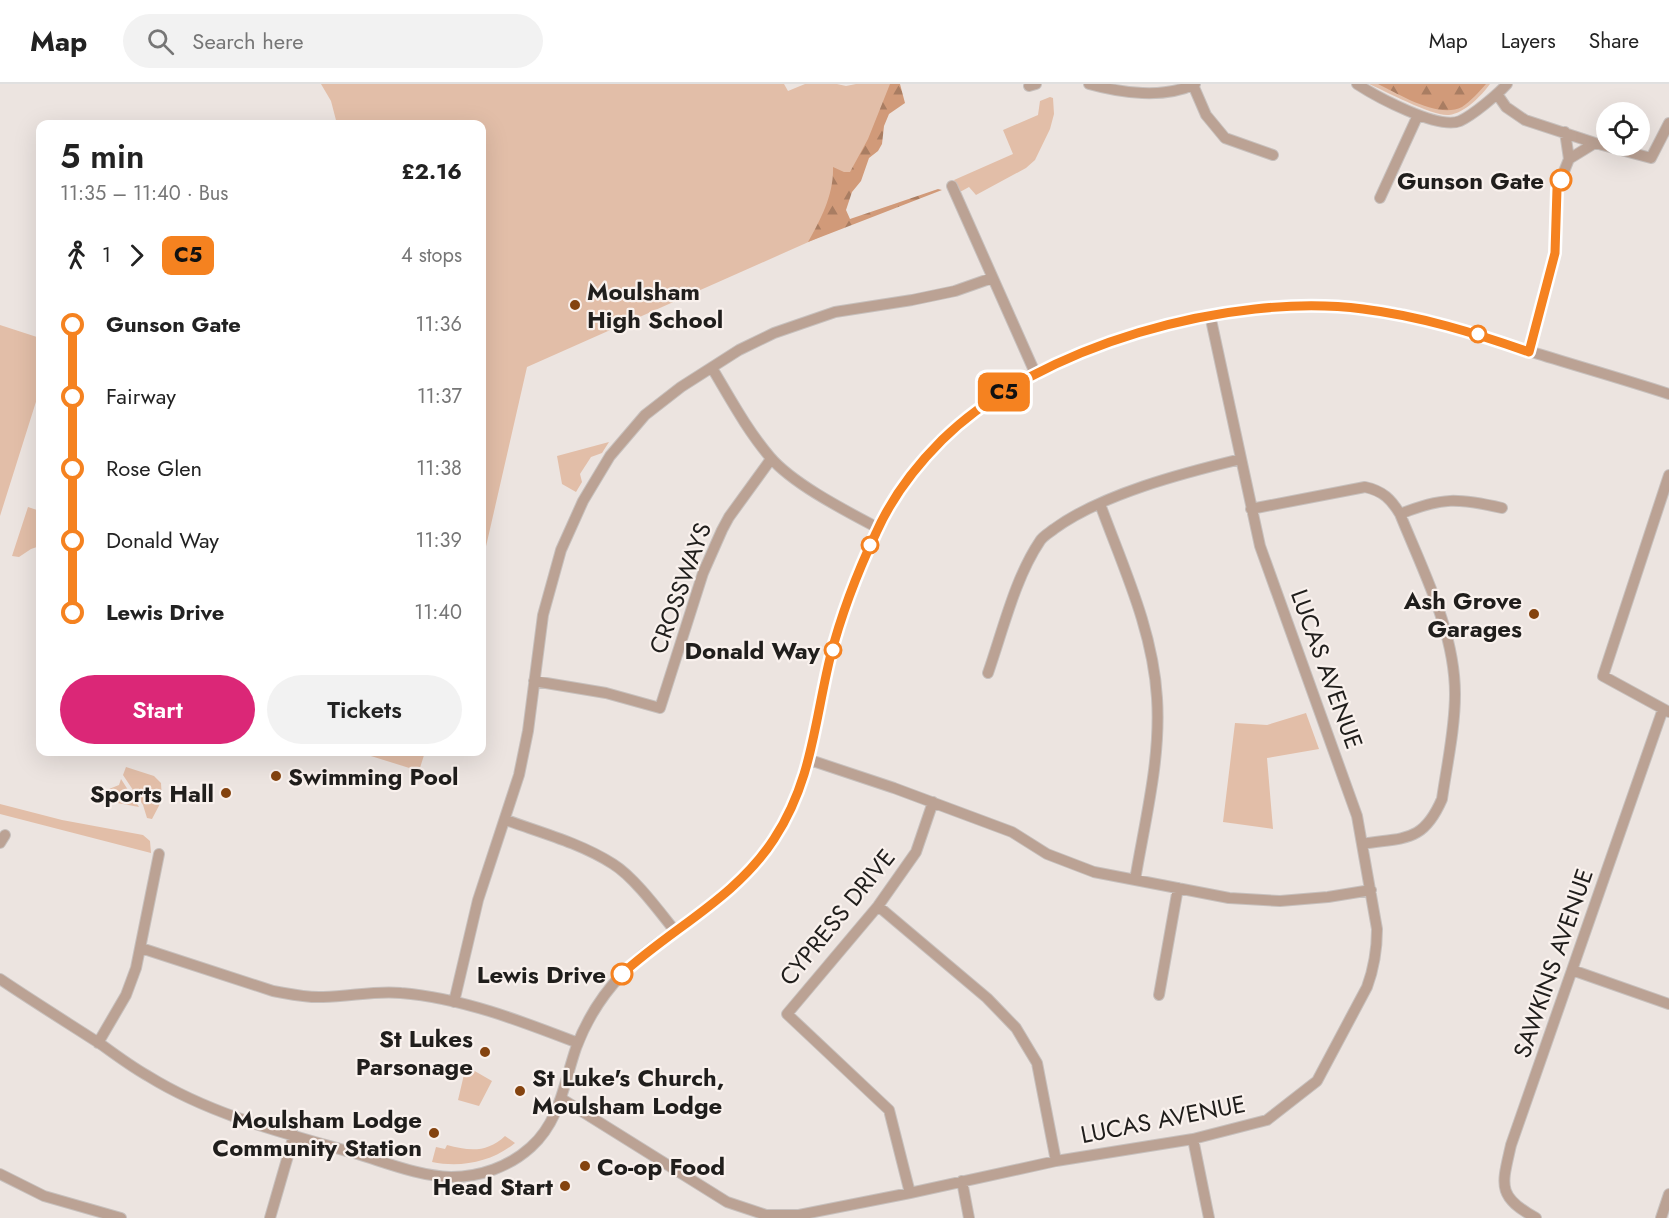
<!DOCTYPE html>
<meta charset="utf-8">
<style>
:root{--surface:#fff;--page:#f2f2f2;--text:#222;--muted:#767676;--line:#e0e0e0;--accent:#db2777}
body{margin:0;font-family:Jost,sans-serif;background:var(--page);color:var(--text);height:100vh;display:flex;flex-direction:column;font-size:22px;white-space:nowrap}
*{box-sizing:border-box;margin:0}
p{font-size:20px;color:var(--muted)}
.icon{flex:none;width:33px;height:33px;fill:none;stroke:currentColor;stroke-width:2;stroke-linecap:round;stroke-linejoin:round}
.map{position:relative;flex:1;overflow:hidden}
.side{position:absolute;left:36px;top:36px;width:450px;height:636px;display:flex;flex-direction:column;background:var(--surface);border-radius:12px;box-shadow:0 6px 24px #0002}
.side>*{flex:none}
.badge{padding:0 12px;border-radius:9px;font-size:21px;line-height:39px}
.tools{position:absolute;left:1596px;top:18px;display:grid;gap:12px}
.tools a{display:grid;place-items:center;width:54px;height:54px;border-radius:50%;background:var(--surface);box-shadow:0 6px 24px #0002;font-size:30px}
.map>.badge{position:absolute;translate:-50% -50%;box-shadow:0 0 0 3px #fff}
.legs{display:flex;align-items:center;gap:9px;height:66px;padding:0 24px;font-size:20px}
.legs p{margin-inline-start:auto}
.overview{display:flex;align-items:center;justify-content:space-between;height:102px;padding:0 24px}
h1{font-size:33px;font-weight:600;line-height:45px}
.primary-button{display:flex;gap:12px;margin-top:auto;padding:12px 24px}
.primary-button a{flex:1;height:69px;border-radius:36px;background:var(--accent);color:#fff;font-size:24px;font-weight:600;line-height:69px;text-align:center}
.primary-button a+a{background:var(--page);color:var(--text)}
ul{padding:0 24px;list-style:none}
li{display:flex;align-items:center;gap:21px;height:72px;font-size:22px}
li i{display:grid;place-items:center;width:9px;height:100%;margin:0 8px;background:currentColor}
li i::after{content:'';width:15px;height:15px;margin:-8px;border:4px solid;border-radius:50%;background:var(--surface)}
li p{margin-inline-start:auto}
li:first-child i{background:linear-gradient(#0000 50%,currentColor 0)}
li:last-child i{background:linear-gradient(currentColor 50%,#0000 0)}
header{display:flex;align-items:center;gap:36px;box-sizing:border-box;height:84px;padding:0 30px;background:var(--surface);border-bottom:2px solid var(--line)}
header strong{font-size:28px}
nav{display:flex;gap:33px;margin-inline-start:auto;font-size:21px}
.search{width:420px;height:54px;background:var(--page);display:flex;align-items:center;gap:15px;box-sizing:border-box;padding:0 21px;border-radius:33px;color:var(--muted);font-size:22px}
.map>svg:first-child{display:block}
.green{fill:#e2bea8}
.forest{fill:url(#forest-firs)}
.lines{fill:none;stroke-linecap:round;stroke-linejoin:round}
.minor-casing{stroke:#c7c0bd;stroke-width:12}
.minor{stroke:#bba294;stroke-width:10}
.line-1-casing{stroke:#fff;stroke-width:14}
.line-1{stroke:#f58220;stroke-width:9}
.stop-1-dot{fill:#fff;stroke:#f58220;stroke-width:3}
.poi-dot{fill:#84430f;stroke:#f9f1ed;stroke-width:2}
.labels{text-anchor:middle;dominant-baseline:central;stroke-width:4.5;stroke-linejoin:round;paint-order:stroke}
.stop-label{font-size:24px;font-weight:bold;fill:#201e1c;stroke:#f9f1ed;text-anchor:end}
.poi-label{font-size:24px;font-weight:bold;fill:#201e1c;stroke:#f9f1ed;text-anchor:end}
.street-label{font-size:24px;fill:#201e1c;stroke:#f9f1ed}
</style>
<header>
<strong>Map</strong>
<div class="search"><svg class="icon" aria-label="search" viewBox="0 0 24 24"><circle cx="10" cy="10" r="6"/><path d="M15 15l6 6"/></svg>Search here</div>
<nav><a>Map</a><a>Layers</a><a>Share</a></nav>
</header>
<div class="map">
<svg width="1669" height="1134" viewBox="0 0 1669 1134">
<defs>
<pattern id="forest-firs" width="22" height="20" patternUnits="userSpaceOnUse" patternTransform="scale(1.5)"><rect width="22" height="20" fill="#d19a79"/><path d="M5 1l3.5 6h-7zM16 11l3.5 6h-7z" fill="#a97d62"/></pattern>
</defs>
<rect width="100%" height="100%" fill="#ece4e0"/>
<path class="green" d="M321 0H784L788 7 805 0H837L846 2 856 0H893L857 93 822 152 527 283 482 480V40H337L331 17Z
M1369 0H1490C1481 12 1465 29 1449 31 1434 33 1385 7 1369 0Z
M1050 13 1053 14 1054 30 1050 45 1035 76 1026 84 976 111 969 103 960 108 954 96 1013 70 1003 46 1038 31 1040 17Z
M0 241 40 254V305L0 432Z
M609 358 602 369 591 373 580 390 582 398 576 408 562 400 557 372Z
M28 423 40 427V462L31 465 19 473 12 472Z
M1306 629 1319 665 1267 674 1273 745 1223 738 1235 639 1267 641Z
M358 668H425L419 687Z
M126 683 154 692 161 699 162 716 152 735 147 734 143 721 123 691Z
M121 695 139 723 96 715 94 711 119 701Z
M0 720 62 736 143 751 150 757 151 769 0 730Z
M466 982 492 997 479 1022 458 1016Z
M505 1052 515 1059C492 1078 461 1084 432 1078L436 1063 445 1065 447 1061C469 1067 487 1069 505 1052Z"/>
<path class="forest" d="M890 0H900L905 19 889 30 884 42 882 60 878 67 869 74 861 97 852 108 846 126 850 135 938 105 942 106 808 158C821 135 834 110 833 83L844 88H850L868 55Z
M1378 0H1486C1480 7 1470 18 1462 23 1438 35 1399 10 1378 0Z"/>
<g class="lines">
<g class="minor-casing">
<path id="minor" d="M1089 0C1121 9 1164 15 1195 0
M1357 0C1377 13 1438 46 1460 37 1473 31 1497 11 1507 0
M1193 1 1206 31 1225 54 1273 71
M1029 2 1036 0
M1497 10 1506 23 1525 36 1595 59 1651 74 1669 39
M1569 75 1595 59
M952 102 1036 291
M1380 114 1418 31
M1529 268 1555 169 1557 105 1569 75 1565 48
M712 284C730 314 747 346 770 373 793 400 846 427 878 444
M1100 420C1123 483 1153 546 1157 614 1161 675 1145 736 1135 796
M1251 425 1365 403C1383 407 1391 415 1400 430 1423 487 1455 548 1455 610 1455 645 1447 680 1442 715 1423 759 1405 753 1362 760
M1400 430C1442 413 1458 414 1502 424
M988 589C1003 546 1015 494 1040 457 1043 452 1049 449 1054 445 1102 410 1183 389 1241 375
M534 597 606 609 660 624 703 489 722 446 729 433 771 375
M1669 628 1603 592 1669 391
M810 676 894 704 1012 748 1047 770 1094 788 1229 814 1280 817 1328 813 1371 806
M506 736C542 749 580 759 613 780 634 793 659 827 675 847
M0 759 5 751
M878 822 987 914 1016 944 1037 979 1056 1077
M141 864 273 907C290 910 306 914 323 913 350 913 375 906 401 909 462 914 521 937 578 959
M1572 886 1669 920
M0 895C34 918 68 939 102 961 117 972 132 983 148 992 211 1031 284 1049 354 1069 385 1078 418 1092 451 1093 480 1093 509 1083 531 1063 560 1037 564 999 576 964 586 937 603 910 623 889 646 865 675 848 701 829 739 801 774 765 793 721 815 670 818 623 831 571 842 529 857 486 877 447 893 414 915 383 940 357 1037 261 1227 210 1361 224 1421 231 1474 250 1532 268 1577 282 1623 295 1669 310
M1159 911 1178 804
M454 918 478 816 519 691 528 647 543 531 561 466 583 417 610 372 645 331 681 303 739 266 774 249 835 228 912 216 955 207 992 194
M98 959 126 911 136 884 159 770
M562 1015 727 1118 766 1131H799L910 1109 1056 1077 1193 1055 1267 1036 1317 997 1367 903C1374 884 1377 865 1377 845L1357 732 1260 462 1210 231
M1193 1055 1209 1134
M0 1090 44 1112 121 1134
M962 1097 969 1134
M910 1109 889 1026 787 930 878 822 916 768 933 718
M270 1134 294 1051
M1536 1134C1496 1112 1502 1101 1511 1061L1663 625
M1661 1134 1669 1110"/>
</g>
<use href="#minor" class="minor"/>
</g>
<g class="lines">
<g class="line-1-casing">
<path id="line-1" d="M622 890C672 844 736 814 774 755 812 697 814 640 830 574 841 531 857 489 876 449 891 415 916 382 942 356 1038 261 1231 208 1363 225 1420 232 1475 249 1529 268L1555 169 1557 105 1561 96"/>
</g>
<use href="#line-1" class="line-1"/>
</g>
<g class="stop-1-dot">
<circle cx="1561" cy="96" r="10"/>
<circle cx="1478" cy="250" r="8"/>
<circle cx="870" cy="461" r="8"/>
<circle cx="833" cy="566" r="8"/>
<circle cx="622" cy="890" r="10"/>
</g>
<g class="poi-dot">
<circle cx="575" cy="221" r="6"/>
<circle cx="1534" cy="530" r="6"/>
<circle cx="276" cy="692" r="6"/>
<circle cx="226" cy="709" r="6"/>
<circle cx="485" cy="968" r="6"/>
<circle cx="520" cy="1007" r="6"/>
<circle cx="434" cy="1049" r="6"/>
<circle cx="585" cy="1082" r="6"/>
<circle cx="565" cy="1102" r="6"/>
</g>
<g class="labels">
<g class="stop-label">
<text x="1544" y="96">Gunson Gate</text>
<text x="820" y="566">Donald Way</text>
<text x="606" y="890">Lewis Drive</text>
</g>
<g class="poi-label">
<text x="587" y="207" text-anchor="start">Moulsham<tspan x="587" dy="28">High School</tspan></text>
<text x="1522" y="516">Ash Grove<tspan x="1522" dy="28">Garages</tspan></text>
<text x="288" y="692" text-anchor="start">Swimming Pool</text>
<text x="214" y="709">Sports Hall</text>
<text x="473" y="954">St Lukes<tspan x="473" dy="28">Parsonage</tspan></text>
<text x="532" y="993" text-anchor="start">St Luke's Church,<tspan x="532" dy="28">Moulsham Lodge</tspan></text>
<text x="422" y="1035">Moulsham Lodge<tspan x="422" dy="28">Community Station</tspan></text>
<text x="597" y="1082" text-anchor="start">Co-op Food</text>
<text x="553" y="1102">Head Start</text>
</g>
<g class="street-label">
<text transform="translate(680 504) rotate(-70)">CROSSWAYS</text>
<text transform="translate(1327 585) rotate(70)">LUCAS AVENUE</text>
<text transform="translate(837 833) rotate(-51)">CYPRESS DRIVE</text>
<text transform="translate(1553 879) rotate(-71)">SAWKINS AVENUE</text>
<text transform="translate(1163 1035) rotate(-11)">LUCAS AVENUE</text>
</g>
</g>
</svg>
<div class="tools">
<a><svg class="icon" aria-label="locate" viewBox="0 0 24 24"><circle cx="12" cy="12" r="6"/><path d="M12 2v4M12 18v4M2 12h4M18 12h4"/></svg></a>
</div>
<b class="badge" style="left:1004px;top:308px;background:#f58220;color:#111">C5</b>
<section class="side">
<div class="overview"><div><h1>5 min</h1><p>11:35 – 11:40 · Bus</p></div><b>£2.16</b></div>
<div class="legs"><svg class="icon" aria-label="walk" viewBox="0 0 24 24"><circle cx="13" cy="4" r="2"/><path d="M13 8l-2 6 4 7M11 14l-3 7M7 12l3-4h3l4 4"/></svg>1<svg class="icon" aria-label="forward" viewBox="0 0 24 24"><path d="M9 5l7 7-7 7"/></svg><b class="badge" style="background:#f58220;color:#111">C5</b><p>4 stops</p></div>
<ul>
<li><i style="color:#f58220"></i><b>Gunson Gate</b><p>11:36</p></li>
<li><i style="color:#f58220"></i><span>Fairway</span><p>11:37</p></li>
<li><i style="color:#f58220"></i><span>Rose Glen</span><p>11:38</p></li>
<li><i style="color:#f58220"></i><span>Donald Way</span><p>11:39</p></li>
<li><i style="color:#f58220"></i><b>Lewis Drive</b><p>11:40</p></li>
</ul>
<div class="primary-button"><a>Start</a><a>Tickets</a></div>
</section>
</div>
